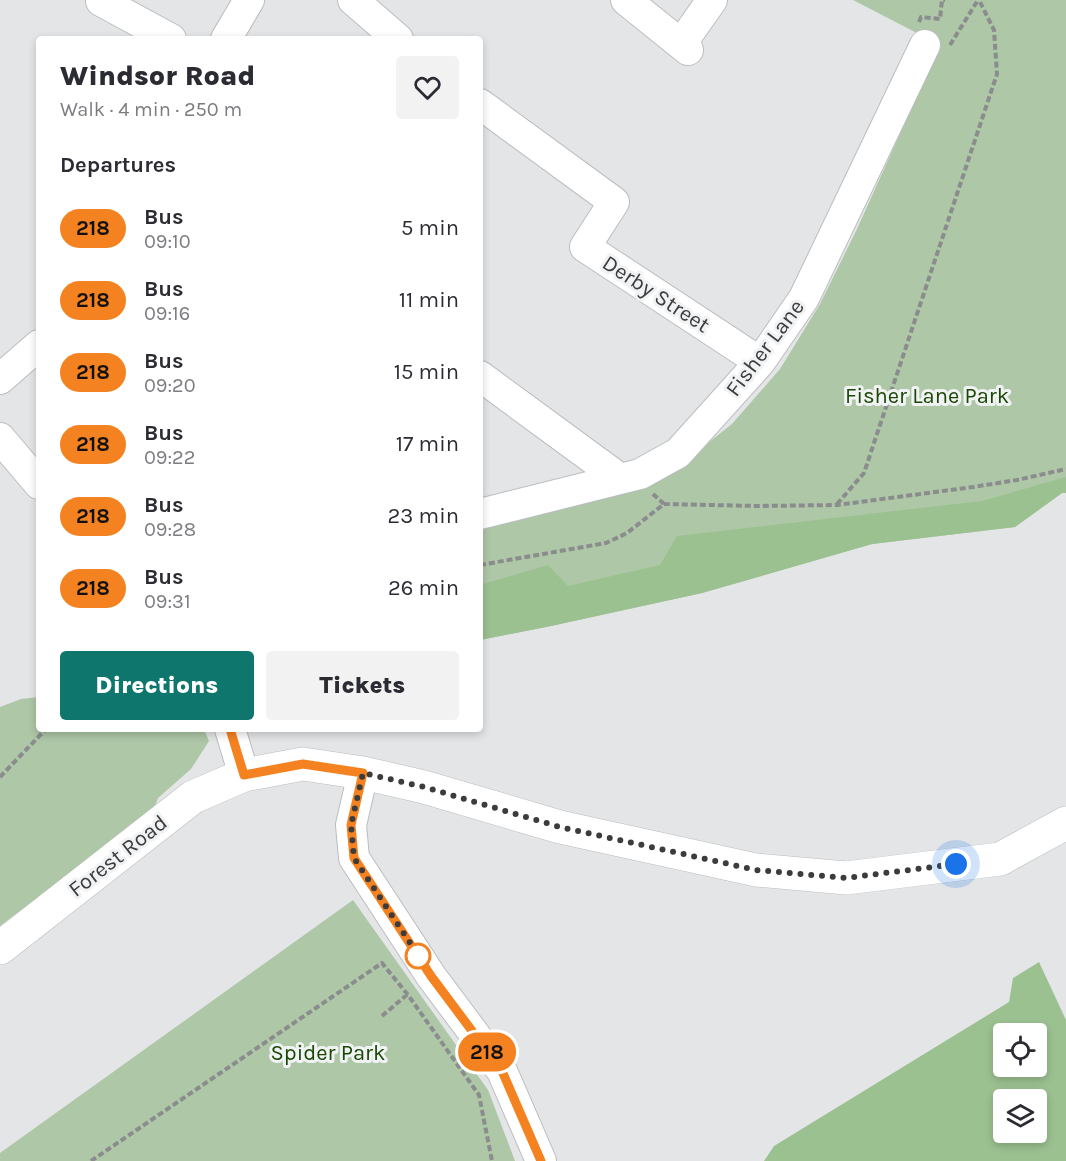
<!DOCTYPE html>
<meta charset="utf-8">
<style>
:root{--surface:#fff;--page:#f2f2f3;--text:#2b2b33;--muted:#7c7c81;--accent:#0f766e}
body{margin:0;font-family:Karla,sans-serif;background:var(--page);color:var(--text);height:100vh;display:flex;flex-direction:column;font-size:22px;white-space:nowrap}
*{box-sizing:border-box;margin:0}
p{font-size:20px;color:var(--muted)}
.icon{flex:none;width:33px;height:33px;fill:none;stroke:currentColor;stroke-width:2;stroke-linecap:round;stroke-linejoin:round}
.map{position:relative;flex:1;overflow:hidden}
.drawer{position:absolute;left:36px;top:36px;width:447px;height:696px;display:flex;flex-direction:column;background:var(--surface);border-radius:6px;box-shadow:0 3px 9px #0003}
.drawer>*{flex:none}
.badge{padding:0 12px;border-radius:20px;font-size:21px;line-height:39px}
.fabs{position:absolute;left:993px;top:1023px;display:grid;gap:12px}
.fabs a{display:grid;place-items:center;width:54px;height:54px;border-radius:6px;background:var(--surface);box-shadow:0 3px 9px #0003;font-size:30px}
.you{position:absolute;width:30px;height:30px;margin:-15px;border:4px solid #fff;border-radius:50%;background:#1a73e8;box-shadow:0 0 0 9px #1a73e833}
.map>.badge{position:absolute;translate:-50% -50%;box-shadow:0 0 0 3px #fff}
h2{padding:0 24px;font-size:22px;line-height:54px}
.round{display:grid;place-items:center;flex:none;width:63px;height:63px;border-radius:6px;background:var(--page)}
.headline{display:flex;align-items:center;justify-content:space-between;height:102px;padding:0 24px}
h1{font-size:28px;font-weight:800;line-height:45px}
.button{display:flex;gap:12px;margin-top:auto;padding:12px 24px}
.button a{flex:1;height:69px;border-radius:6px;background:var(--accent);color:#fff;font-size:24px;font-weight:800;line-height:69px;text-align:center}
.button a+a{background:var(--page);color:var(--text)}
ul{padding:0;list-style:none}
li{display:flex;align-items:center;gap:18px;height:72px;padding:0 24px}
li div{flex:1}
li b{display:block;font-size:22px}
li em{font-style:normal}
li .badge{min-width:66px;font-weight:700;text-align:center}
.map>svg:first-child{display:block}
.green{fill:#aec7a7}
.forest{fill:#9cc191;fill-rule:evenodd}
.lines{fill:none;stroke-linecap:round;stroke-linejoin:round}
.minor-casing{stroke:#bbbdbf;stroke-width:32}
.major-casing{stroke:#bbbdbf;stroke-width:34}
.path{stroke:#8a8c8d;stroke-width:4;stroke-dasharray:6 3;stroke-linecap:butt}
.minor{stroke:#fff;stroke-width:30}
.major{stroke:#fff;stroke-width:33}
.line-casing{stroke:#fff;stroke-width:14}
.line{stroke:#f58220;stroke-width:9}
.walk{stroke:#3b3c3d;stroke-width:6;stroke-dasharray:0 10.8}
.stop-dot{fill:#fff;stroke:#f58220;stroke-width:3}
.labels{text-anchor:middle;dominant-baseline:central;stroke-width:6;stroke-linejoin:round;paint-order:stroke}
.street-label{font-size:22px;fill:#3b3c3d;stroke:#f0f2f4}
.park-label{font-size:22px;fill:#194803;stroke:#f0f2f4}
</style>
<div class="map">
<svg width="1066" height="1161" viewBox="0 0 1066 1161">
<rect width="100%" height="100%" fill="#e3e5e7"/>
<path class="green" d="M853 0H1066V493H1062L1015 527 872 544 702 593 551 626 480 640V530L660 481 732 424 780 369 820 304 857 229 940 45Z
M39 697V729H204L209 741 191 769 158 798 153 811 0 926V707L21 699Z
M353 900 488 1090 515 1161H0V1153Z"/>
<path class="forest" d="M1066 477V493H1062L1015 527 872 544 702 593 551 626 480 640V585L548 565 568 586 660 565 677 536 982 501Z
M1039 962 1066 1020V1161H764L774 1146 1009 1002 1013 978ZM1004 1034H1036V1066H1004ZM1004 1100H1036V1132H1004Z"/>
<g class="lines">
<g class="minor-casing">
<path id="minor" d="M353 0 398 39
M626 0 688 50
M101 1 171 39
M226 39 249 0
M681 44 712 0
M480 104 614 202 585 247 760 362
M480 376 619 478
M0 379 39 345
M0 438 39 484
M480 514 640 474 678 453 760 362 804 298 925 45
M230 729 244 775
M363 773 351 825 354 858 431 976 502 1071 541 1161"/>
</g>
<g class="major-casing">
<path id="major" d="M0 948 193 797 244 775 303 764 363 773 424 787 560 827 756 870 846 878 1000 859 1066 823"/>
</g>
<path class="path" d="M919 22 921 17 940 19 942 0H945
M950 45 978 0
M653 494 664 504
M837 504 864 473 997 74 994 30 979 0
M480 565 606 543 627 533 664 504 757 506 837 505 973 487 1017 480 1066 469
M0 777 46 729
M382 1016 409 993
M91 1161 382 963 408 995 479 1095 492 1161"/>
<use href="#minor" class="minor"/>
<use href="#major" class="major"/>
</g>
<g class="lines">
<g class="line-casing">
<path id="line" d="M230 729 244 775 303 764 363 773 351 825 354 858 431 976 502 1071 541 1161"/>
</g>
<use href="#line" class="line"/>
<path class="walk" d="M418 956 420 958 354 858 351 825 363 773 424 787 560 827 756 870 846 878 956 864"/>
</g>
<circle class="stop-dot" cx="418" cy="956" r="12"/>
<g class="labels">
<g class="street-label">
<text transform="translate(656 294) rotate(33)">Derby Street</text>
<text transform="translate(765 348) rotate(-53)">Fisher Lane</text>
<text transform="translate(118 856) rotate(-38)">Forest Road</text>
</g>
<g class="park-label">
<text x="927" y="396">Fisher Lane Park</text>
<text x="328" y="1053">Spider Park</text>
</g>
</g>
</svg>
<div class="fabs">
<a><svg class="icon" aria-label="locate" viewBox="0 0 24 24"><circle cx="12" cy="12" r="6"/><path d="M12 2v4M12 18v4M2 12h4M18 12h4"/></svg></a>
<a><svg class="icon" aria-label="layers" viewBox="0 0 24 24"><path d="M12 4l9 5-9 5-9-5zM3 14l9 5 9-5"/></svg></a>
</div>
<div class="you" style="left:956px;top:864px"></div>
<b class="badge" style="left:487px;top:1052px;background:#f58220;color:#111">218</b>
<section class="drawer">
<div class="headline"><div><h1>Windsor Road</h1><p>Walk · 4 min · 250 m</p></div><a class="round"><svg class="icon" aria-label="heart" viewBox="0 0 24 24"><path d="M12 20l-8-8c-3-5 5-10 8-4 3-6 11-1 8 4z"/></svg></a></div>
<h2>Departures</h2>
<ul>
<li><span class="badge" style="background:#f58220;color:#111">218</span><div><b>Bus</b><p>09:10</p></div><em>5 min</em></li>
<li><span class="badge" style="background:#f58220;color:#111">218</span><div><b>Bus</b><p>09:16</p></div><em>11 min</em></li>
<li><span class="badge" style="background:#f58220;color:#111">218</span><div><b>Bus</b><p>09:20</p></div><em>15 min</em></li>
<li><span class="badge" style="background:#f58220;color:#111">218</span><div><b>Bus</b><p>09:22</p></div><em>17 min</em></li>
<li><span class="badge" style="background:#f58220;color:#111">218</span><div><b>Bus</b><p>09:28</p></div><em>23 min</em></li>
<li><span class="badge" style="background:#f58220;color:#111">218</span><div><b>Bus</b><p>09:31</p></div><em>26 min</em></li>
</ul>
<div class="button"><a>Directions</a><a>Tickets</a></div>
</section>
</div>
